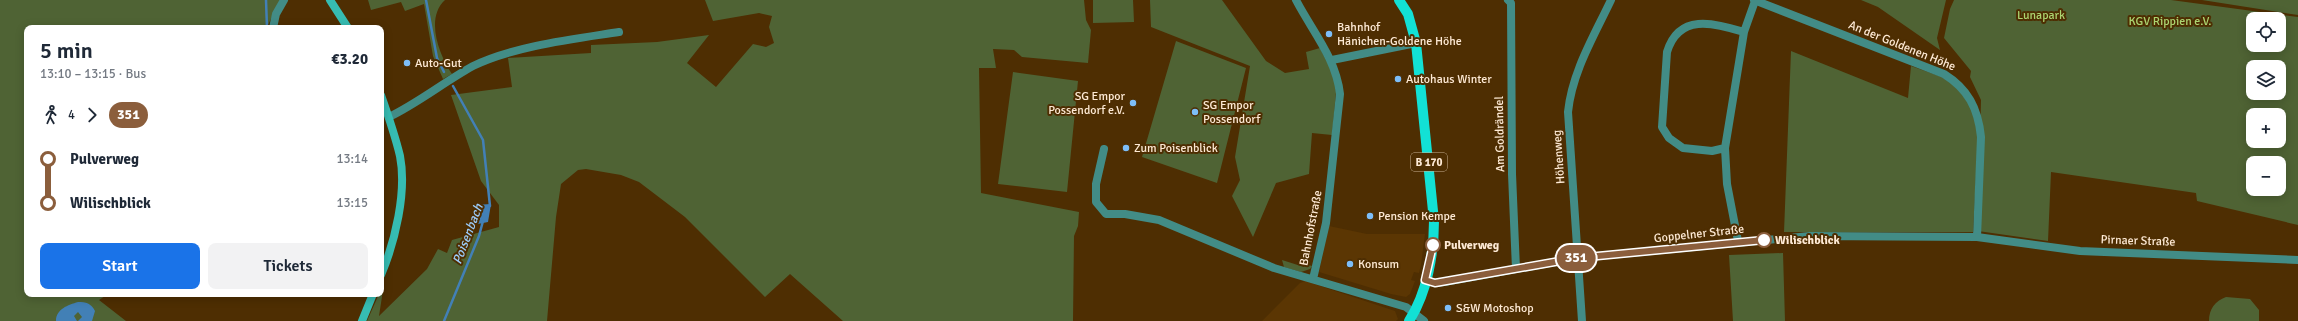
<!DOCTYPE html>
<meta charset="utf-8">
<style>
:root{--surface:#fff;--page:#f2f2f3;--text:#1f2937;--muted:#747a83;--accent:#1a73e8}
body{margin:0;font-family:Signika,sans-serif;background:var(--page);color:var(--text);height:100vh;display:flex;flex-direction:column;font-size:15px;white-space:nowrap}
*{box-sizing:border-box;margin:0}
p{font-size:13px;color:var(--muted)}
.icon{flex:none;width:22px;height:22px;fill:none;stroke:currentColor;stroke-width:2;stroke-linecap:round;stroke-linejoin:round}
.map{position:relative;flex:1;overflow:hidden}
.drawer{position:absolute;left:24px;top:25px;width:360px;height:272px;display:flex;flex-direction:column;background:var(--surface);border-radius:8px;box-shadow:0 2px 10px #0003}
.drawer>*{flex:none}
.badge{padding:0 8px;border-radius:13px;font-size:14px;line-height:26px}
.fabs{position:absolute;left:2246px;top:12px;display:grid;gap:8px}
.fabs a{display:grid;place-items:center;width:40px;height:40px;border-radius:8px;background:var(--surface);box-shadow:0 2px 10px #0003;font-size:20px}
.map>.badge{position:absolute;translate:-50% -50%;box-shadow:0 0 0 2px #fff}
.legs{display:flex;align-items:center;gap:6px;height:44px;padding:0 16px;font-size:13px}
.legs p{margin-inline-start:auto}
.headline{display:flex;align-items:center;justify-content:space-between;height:68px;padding:0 16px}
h1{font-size:22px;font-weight:600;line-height:30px}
.action{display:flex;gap:8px;margin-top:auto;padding:8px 16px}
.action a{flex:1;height:46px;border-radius:8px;background:var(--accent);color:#fff;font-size:16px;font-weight:600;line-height:46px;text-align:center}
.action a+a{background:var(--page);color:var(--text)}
ul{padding:0 16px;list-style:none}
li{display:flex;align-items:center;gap:14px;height:44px;font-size:15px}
li i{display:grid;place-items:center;width:6px;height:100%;margin:0 5px;background:currentColor}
li i::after{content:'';width:10px;height:10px;margin:-5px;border:3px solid;border-radius:50%;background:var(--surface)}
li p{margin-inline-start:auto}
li:first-child i{background:linear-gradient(#0000 50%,currentColor 0)}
li:last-child i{background:linear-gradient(currentColor 50%,#0000 0)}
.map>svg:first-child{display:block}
.built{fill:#5b3603}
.green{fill:#4f6334;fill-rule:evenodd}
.water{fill:#4280b6}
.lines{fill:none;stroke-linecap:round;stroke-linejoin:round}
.stream{stroke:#4280b6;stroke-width:2.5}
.minor{stroke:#428c86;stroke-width:8}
.secondary{stroke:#36bcb2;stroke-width:8}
.primary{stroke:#12e1d5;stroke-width:10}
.line-1-casing{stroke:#fff;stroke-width:9}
.line-1{stroke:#8b5e3c;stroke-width:6}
.poi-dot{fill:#7dbef9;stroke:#4e2e02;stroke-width:1.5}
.stop-1-dot{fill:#fff;stroke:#8b5e3c;stroke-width:2}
.labels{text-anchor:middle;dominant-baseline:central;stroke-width:4;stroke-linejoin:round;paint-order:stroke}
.shield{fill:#4e2e02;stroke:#c9b296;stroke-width:1}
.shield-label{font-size:11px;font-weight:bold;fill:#feead5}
.park-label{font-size:12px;fill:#acd571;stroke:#4e2e02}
.poi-label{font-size:12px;fill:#feead5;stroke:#4e2e02;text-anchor:start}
.street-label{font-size:12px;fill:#feead5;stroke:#4e2e02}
.stop-label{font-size:12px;font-weight:bold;fill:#feead5;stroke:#4e2e02;text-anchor:start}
.water-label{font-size:13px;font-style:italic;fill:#9dcdfb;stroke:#4e2e02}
</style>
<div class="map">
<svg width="2298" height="321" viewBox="0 0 2298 321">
<rect width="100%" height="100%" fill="#4e2e02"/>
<path class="built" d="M1329 226 1367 234H1425L1421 265 1419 273 1414 272 1411 280 1415 281 1410 294 1406 297 1391 294 1319 272Z
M1305 281 1395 311 1398 319 1396 321H1262L1300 283Z"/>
<path class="green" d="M0 0H280L268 25 262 28H27V294H108L99 300 126 321H0Z
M368 0H445C425 18 439 55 452 74L443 79 433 56 424 4 405 11 401 2 371 10Z
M705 0H1084L1086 20 1091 30 1088 63 1022 57 1014 50 993 49 996 68H979L981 193 1079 212 1078 226 1074 236 1073 321H843L790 274 765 297 685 217 639 182 621 175 586 169 578 170 561 184 556 217 547 321H367L379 294H381L382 286 383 290 379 316 427 269 438 249 447 253 452 240 499 227V205L481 181 451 95 512 87 508 58 591 53V45L657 42 709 35 687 63 716 87 753 44 766 47 774 43 769 27 772 16 759 13 713 21Z
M1093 0H1133L1134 22 1093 23Z
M1150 0H1222L1266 61 1285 73 1309 69 1306 52 1320 48 1334 75 1336 92 1332 135 1312 133 1309 174 1276 183 1253 237 1232 196 1240 180 1235 157 1250 66 1151 27Z
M1861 0H1946L1937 38 1940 50 1878 7Z
M1954 0H2171L2298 17V225L2197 201 2196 193 2051 172 2048 241 1978 231 1981 100 1970 77 1971 71 1944 38 1950 9ZM2253 19H2279V45H2253ZM2253 67H2279V93H2253ZM2253 115H2279V141H2253ZM2253 163H2279V189H2253Z
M2202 0H2298V15Z
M1176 41 1246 68 1217 183 1142 157Z
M1791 51 1908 98 1911 66 1942 77 1957 87 1973 110 1978 138 1973 232H1784Z
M1013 72 1078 81 1067 192 998 184Z
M1783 253 1785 321H1733L1729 255Z
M1282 260 1304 267 1305 264 1312 266 1310 269 1301 272 1284 267Z
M2226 297 2250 299 2259 310V321H2209C2209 309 2215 301 2226 297Z"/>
<path class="water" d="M491 204 488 222 478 224 475 205Z
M78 302C86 302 91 303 95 311L92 321H78L82 317 78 312 74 316 77 321H56C56 309 68 305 78 302Z"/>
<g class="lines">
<path class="stream" d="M266 0 267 28
M426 0 437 58 444 72
M453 86 483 140 490 206
M444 321 479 236 483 221"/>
<path class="minor" d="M1296 0C1312 31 1336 58 1340 94L1326 223 1313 279
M1508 0 1511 3 1512 174 1516 269
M1754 0 1944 74C1968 89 1978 108 1981 137L1977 237
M273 28 276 14 284 0
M1332 60 1416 43
M389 117C418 103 444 82 473 66 514 46 574 39 619 32
M1725 148 1712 151 1683 148 1669 138 1662 127 1667 52C1679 13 1713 23 1744 32
M1104 149 1096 184V202L1106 214H1125L1159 220 1274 268 1406 307 1424 321
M1738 241 1727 184 1725 148 1744 32 1755 1
M1425 280 1435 283 1444 282 1577 258 1810 236 1977 237 2080 251 2298 260
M1582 321 1568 112C1572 72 1594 36 1611 0"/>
<path class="secondary" d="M330 0 348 28
M381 95C388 115 395 135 400 156 407 192 395 242 381 275
M362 321 373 294"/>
<path class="primary" d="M1399 0 1408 14 1416 43 1434 221C1434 254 1427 293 1409 321"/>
</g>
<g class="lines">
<g class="line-1-casing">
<path id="line-1" d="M1433 245 1425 280 1435 283 1577 258 1764 240"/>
</g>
<use href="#line-1" class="line-1"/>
</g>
<g class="poi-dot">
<circle cx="1329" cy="34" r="4"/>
<circle cx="407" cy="63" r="4"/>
<circle cx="1398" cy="79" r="4"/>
<circle cx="1133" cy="103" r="4"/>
<circle cx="1195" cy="112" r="4"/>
<circle cx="1126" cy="148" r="4"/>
<circle cx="1370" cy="216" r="4"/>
<circle cx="1350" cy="264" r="4"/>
<circle cx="1448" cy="308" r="4"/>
</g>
<g class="stop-1-dot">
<circle cx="1764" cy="240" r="7"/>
<circle cx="1433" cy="245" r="7"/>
</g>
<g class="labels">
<rect class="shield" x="1411" y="153" width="36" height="18" rx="3"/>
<g class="shield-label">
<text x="1429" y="162">B 170</text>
</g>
<g class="park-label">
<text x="2041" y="15">Lunapark</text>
<text x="2170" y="21">KGV Rippien e.V.</text>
</g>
<g class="poi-label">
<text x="1337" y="27">Bahnhof<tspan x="1337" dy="14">Hänichen-Goldene Höhe</tspan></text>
<text x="415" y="63">Auto-Gut</text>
<text x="1406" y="79">Autohaus Winter</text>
<text x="1125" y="96" text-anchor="end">SG Empor<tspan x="1125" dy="14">Possendorf e.V.</tspan></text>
<text x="1203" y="105">SG Empor<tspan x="1203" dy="14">Possendorf</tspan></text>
<text x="1134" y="148">Zum Poisenblick</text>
<text x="1378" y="216">Pension Kempe</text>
<text x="1358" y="264">Konsum</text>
<text x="1456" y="308">S&amp;W Motoshop</text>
</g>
<g class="street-label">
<text transform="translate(1902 46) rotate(22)">An der Goldenen Höhe</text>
<text transform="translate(1500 134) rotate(-91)">Am Goldrändel</text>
<text transform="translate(1559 157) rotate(-94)">Höhenweg</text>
<text transform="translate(1311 228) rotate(-79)">Bahnhofstraße</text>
<text transform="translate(1699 234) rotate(-6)">Goppelner Straße</text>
<text transform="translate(2138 241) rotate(2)">Pirnaer Straße</text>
</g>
<g class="stop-label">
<text x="1775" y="240">Wilischblick</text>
<text x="1444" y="245">Pulverweg</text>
</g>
<g class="water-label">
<text transform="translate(468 234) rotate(-69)">Poisenbach</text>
</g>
</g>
</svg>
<div class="fabs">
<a><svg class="icon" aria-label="locate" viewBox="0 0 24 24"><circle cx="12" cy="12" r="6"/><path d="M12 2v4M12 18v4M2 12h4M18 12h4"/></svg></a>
<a><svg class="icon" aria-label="layers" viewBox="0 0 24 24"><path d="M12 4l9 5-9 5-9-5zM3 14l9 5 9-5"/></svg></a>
<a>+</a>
<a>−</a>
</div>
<b class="badge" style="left:1576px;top:258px;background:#8b5e3c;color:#fff">351</b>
<section class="drawer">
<div class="headline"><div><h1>5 min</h1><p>13:10 – 13:15 · Bus</p></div><b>€3.20</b></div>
<div class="legs"><svg class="icon" aria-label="walk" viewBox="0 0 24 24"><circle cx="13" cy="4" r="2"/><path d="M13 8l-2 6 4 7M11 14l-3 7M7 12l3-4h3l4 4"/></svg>4<svg class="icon" aria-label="forward" viewBox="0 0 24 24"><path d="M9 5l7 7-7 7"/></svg><b class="badge" style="background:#8b5e3c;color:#fff">351</b></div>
<ul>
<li><i style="color:#8b5e3c"></i><b>Pulverweg</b><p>13:14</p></li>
<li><i style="color:#8b5e3c"></i><b>Wilischblick</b><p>13:15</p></li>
</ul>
<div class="action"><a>Start</a><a>Tickets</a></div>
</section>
</div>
